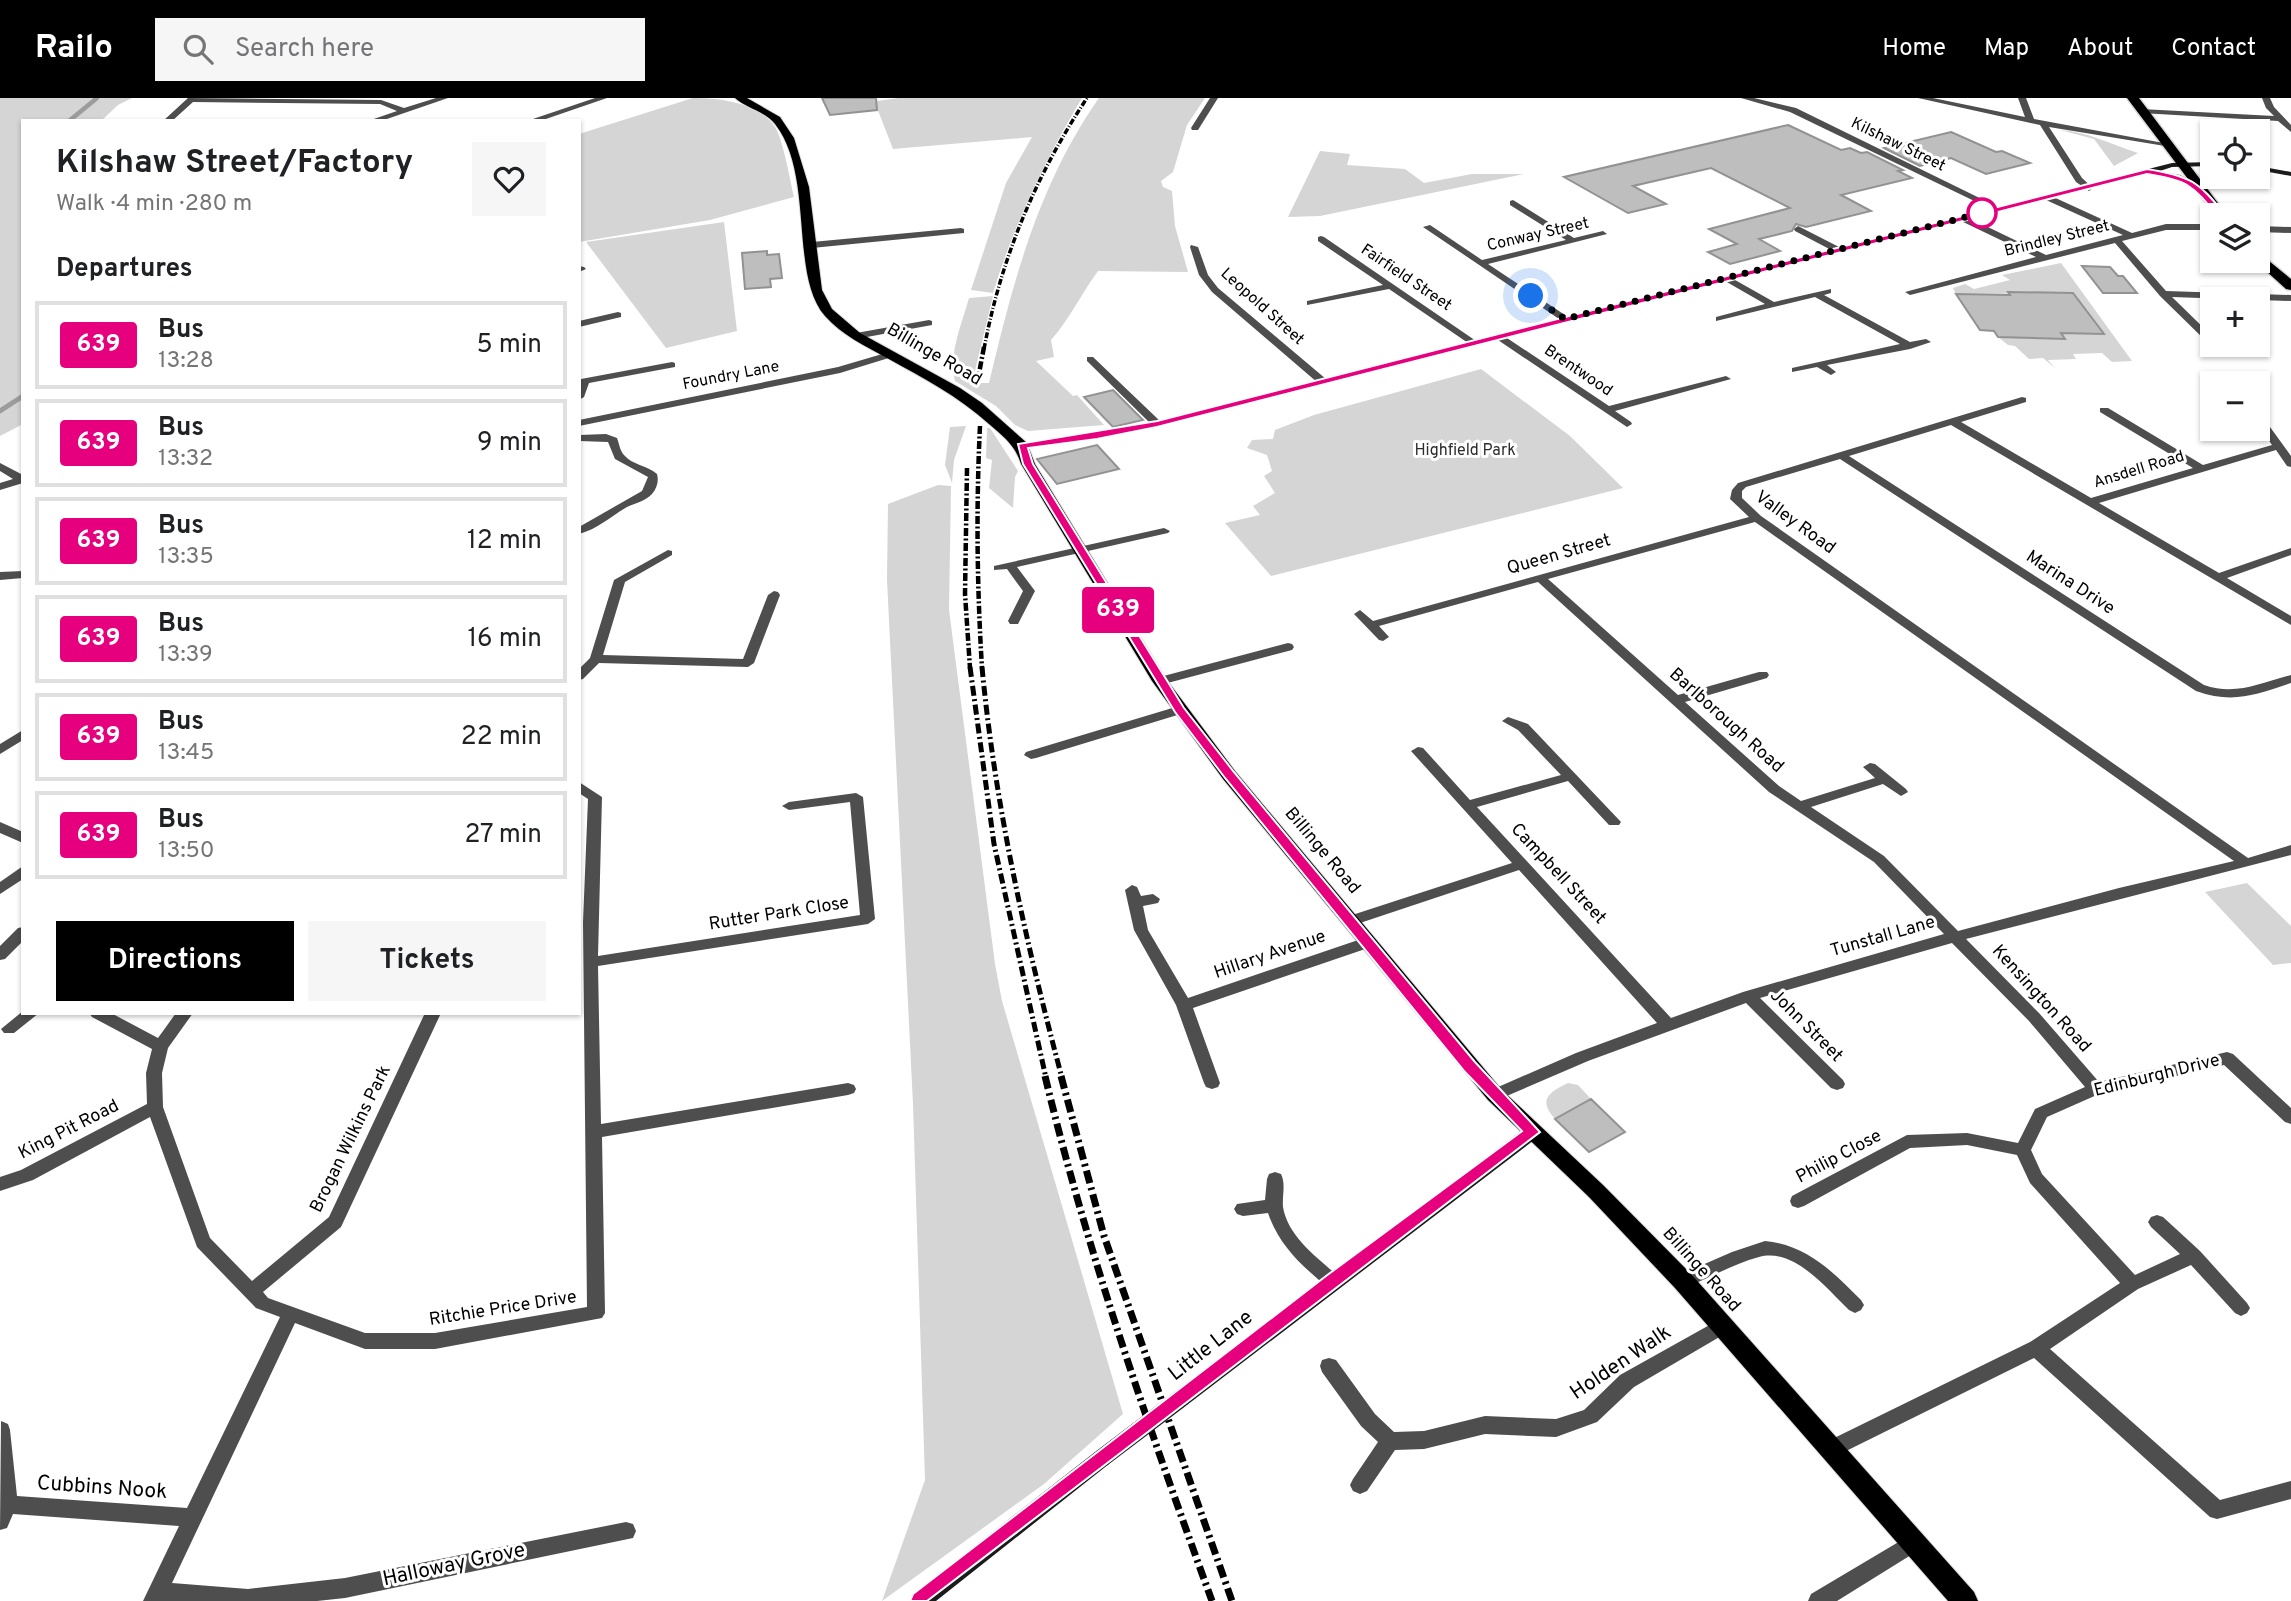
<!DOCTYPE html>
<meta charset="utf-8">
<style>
:root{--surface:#fff;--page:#f6f6f6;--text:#202124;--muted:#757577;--line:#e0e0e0;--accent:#000}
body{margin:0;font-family:Overpass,sans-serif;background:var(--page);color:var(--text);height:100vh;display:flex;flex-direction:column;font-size:26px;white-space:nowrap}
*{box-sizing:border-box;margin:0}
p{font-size:23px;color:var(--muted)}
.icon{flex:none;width:38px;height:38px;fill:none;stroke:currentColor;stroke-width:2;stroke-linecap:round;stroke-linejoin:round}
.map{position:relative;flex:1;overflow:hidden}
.sheet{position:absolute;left:21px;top:21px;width:560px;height:896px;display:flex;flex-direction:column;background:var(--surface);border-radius:0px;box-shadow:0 2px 5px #0004}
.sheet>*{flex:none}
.badge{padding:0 14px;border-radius:5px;font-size:24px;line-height:46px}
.controls{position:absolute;left:2200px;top:21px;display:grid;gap:14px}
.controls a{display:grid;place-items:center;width:70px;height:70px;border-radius:0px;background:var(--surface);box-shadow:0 2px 5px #0004;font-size:35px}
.you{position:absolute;width:35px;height:35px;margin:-18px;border:5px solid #fff;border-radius:50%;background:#1a73e8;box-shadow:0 0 0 10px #1a73e833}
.map>.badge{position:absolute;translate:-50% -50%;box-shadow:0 0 0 4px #fff}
h2{padding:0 35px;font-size:26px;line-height:63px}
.round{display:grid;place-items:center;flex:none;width:74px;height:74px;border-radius:0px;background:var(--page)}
.headline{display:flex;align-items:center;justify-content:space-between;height:119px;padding:0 35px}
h1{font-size:33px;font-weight:700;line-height:52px}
.primary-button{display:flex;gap:14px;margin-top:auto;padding:14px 35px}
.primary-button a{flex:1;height:80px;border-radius:0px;background:var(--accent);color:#fff;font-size:28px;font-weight:700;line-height:80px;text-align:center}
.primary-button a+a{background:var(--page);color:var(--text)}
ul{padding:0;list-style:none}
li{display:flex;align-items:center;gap:21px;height:88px;margin:0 14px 10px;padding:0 21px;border:4px solid var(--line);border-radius:0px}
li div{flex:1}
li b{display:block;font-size:26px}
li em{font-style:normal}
li .badge{min-width:77px;font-weight:700;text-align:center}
header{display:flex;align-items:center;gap:42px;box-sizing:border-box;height:98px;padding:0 35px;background:var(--accent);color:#fff}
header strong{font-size:33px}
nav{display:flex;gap:38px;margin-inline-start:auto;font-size:24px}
.search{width:490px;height:63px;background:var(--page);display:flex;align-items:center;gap:18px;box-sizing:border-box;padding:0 24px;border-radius:0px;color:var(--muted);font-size:26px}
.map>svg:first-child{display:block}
.green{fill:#d5d5d5}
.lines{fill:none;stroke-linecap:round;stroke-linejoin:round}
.stream-far1{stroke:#9c9c9c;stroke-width:4.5}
.stream{stroke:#9c9c9c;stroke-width:5}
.building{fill:#bebebe;stroke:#929292;stroke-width:2}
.primary-casing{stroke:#dbdbdb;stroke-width:2}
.highway-casing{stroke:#dbdbdb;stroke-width:3}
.street{fill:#4e4e4e;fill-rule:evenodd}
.secondary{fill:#1b1b1b;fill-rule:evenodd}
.primary{fill:#000;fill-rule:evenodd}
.highway{fill:#000;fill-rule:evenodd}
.rail-far3{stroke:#000;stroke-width:3.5;stroke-dasharray:6 2 1 2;stroke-linecap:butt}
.rail-far2{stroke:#000;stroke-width:4.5;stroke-dasharray:8 2.5 2 2.5;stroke-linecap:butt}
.rail-far1{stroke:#000;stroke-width:5;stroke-dasharray:10 3.5 2 3.5;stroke-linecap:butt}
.rail{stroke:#000;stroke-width:7;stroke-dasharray:13 4.5 2.5 4.5;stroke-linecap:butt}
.secondary-bridge{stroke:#1b1b1b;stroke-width:18}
.line{fill:#e6007e;stroke:#fff;stroke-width:2}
.walk{stroke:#000;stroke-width:7;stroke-dasharray:0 12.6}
.stop-dot{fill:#fff;stroke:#e6007e;stroke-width:3.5}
.labels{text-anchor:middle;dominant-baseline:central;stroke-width:6;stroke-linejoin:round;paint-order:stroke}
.far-street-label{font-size:16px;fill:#000;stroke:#fff}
.far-park-label{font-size:16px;fill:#2c2c2c;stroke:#fff}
.street-label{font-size:18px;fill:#000;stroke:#fff}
.near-street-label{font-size:21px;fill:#000;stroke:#fff}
</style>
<header>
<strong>Railo</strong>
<div class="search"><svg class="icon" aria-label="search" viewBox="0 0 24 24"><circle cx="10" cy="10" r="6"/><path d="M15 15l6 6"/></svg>Search here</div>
<nav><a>Home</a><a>Map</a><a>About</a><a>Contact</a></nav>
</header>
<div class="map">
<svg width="2291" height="1503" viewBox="0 0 2291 1503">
<rect width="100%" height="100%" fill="#fff"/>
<path class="green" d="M0 0H132L118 7 101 23H23V326L0 338Z
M693 0C718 0 759 4 775 29 783 41 790 82 794 99L710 122 579 144V36Z
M898 0H1082C1045 62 1014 126 993 195L971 192 1006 85 1032 39 893 51 877 10 860 12 857 6Z
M1099 0H1205L1187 27 1173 74 1161 83 1163 89 1172 93 1175 128 1188 174 1098 173C1081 196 1071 219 1051 242L1054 259 1036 263 1073 298 1077 297 1104 327 1028 333 1015 327 996 308 955 283C948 257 962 225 969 200L993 198 972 285H989C1013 184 1038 87 1099 0Z
M2060 32C2086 33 2113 47 2138 55L2114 68 2094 41Z
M1320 53 1350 56 1347 67 1405 71 1424 85 1472 76H1524L1320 118 1288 119Z
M724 124 737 233 666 250 586 144Z
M2061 165 2132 263 2112 264 2102 255 2073 256 2076 261 2048 262 2055 270 2043 260 2029 261 2015 248 2008 247 1998 239 2064 241 2061 235H2103L2095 223 2050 222 2018 206 2082 207 2074 195 1956 196 1953 190 1965 186 1974 191 2010 182 2002 177Z
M1481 271 1570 338 1623 390 1271 478 1225 425 1260 417 1253 408 1275 395 1264 378 1272 373 1267 357 1247 350 1252 342 1273 341 1275 332 1314 317Z
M966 328 954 362 952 385 945 367 950 329Z
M987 330H990L1018 373 1015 379 1013 410 989 390 992 362 986 360Z
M938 387 951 388 949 512 995 866 1002 903 1123 1316 1044 1386 882 1503 925 1382 913 1006 887 482 888 406Z
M2247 785 2291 828V865L2273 867 2205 794Z
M1568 985 1578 987 1591 1001 1555 1021C1537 1001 1550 994 1568 985Z"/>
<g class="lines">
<path class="stream-far1" d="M69 23 97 0"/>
<path class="stream" d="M0 313 23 298"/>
</g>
<path class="building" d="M822 0H876L877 12 830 17Z
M1788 27 1841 52 1850 50 1861 55 1867 54 1903 72 1898 73 1912 80 1841 97 1871 113 1806 129 1796 126 1792 133 1759 141 1780 153 1730 166 1708 154 1737 146 1709 131 1790 110 1711 70 1633 88 1666 106 1628 115 1564 79Z
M1951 34 1996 54 2002 53 2030 65 1986 76 1951 60 1920 68 1884 50Z
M767 153V157L779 156 782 180 770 181 771 189 745 191 742 155Z
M2082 168 2110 169 2118 178H2123L2137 195H2103Z
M2008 194 2073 195 2104 236 2061 235 2065 241 1998 239 1994 233 1980 232 1956 196 2010 197Z
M1113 292 1143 322 1113 329 1084 299Z
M1097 347 1119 371 1057 386 1037 361Z
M1591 1001 1625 1034 1589 1054 1555 1021Z"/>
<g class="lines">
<g class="primary-casing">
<path id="primary" d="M735 0H747L780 19 794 40 809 89 822 192 832 211 860 235 960 290 982 305 1027 345 1035 366 1167 582 1235 673 1502 992 1603 1087 1691 1176 1974 1494 1978 1503H1948L1675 1190 1589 1099 1488 1002 1223 681 1152 583 1021 366C1015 347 1004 339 989 326 958 298 923 280 887 260 865 248 842 237 825 218 789 177 815 77 775 26 766 14 746 10 735 0Z"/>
</g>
<g class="highway-casing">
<path id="highway" d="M2127 0H2139L2227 117H2215Z
M2258 154 2291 181V192L2286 191 2255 163Z"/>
</g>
<path class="street" d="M188 0 381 2 404 10 436 0H448L381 23H368L397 13 380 6 193 4 172 23H163Z
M595 0H607L540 23H527Z
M1210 0H1218L1198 32H1192L1191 30Z
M1741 0H1754L1796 10 2002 111 1995 113 1790 14Z
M1918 0H1933L2025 19 2018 0H2026L2034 21 2169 46 2165 48 2049 29 2082 80 2093 90 2089 93 2076 84 2040 27Z
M2262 0H2270L2274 9 2291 27V34L2278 23 2141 15 2137 13 2141 11 2274 18 2266 10Z
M2049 97 2132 135 2166 126H2212V132H2166L2122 143 2166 193 2291 197V203L2172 199 2212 238V246L2208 245 2160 198 2115 145 1910 197 1905 194 2036 159 1959 122V118H1965L2046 157 2123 137 2046 102 2045 100Z
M1513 102 1574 140 1603 133 1607 136 1488 166 1568 219V223H1562L1423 129 1430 127 1482 162 1566 142 1510 107V103Z
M1798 128 1841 150 1842 152 1835 154 1795 133 1794 131Z
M2258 128 2291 129V135L2258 134Z
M961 130 964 131V135L812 150 808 147 812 144Z
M1321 138 1324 139 1479 245 1471 247 1389 191 1307 207V203L1383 187 1318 143V139Z
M1191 147 1198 149 1208 177 1218 190 1326 281V285H1318L1212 194 1199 177 1190 149Z
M579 168 584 169 586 171 579 174Z
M1728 178 1774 204 1831 191V195L1824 197 1910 244 1926 241 1931 244 1910 251 1827 267 1836 274 1831 277 1817 269 1792 274V270L1900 246 1815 199 1716 223V219L1765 206 1725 183 1723 181Z
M618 214 621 215V219L579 229V223Z
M929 222 932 223V227L856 241 851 238 856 235Z
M1495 236H1501L1609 308 1726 278 1731 281 1615 313 1631 324 1632 326 1627 329 1495 240Z
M889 254 894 257 892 259 840 275 579 328V322L838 269Z
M1087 259H1093L1161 324V328H1153L1087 263Z
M672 264 675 265V269L589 285 584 299 579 302V285L581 281Z
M2216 279H2230L2235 282 2230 285 2212 284 2211 282Z
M2022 299 2026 300V304L1961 324 2091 400 2193 370 2100 314V310H2108L2203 367 2272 347 2258 327V317L2262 318 2291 358V369L2287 368 2276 352 2099 405 2219 475 2291 450V457L2227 480 2291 518V527L1951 327 1849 358 2204 587C2236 598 2260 585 2291 577V585C2255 597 2233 606 2196 593L1840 361 1746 389 1742 393V400L1761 418 2248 760 2291 747V757L1966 841 2039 915 2099 984 2227 954 2233 956 2291 1010V1026L2285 1024 2224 967 2099 996 2047 1019 2031 1052 2042 1076 2135 1177 2180 1156 2151 1129 2148 1124 2151 1119 2157 1117 2163 1119 2200 1153 2247 1205 2250 1210 2247 1215 2241 1218 2235 1215 2191 1167 2138 1191 2050 1251 2220 1402 2291 1383V1401L2217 1421 2210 1419 2034 1260 1838 1357 1831 1360 1824 1357 1821 1351 1824 1345 2030 1244 2120 1185 2030 1085 2017 1057 1967 1047 1910 1050 1804 1108 1798 1110 1792 1108 1790 1103 1792 1098 1907 1037 1967 1035 2018 1045 2035 1011 2085 989 2029 923 1952 845 1760 900 1843 982 1845 986 1843 990 1837 992 1831 990 1746 905 1588 963 1495 1003 1489 1001 1487 997 1489 993 1576 955 1657 925 1519 772 1351 828 1344 823 1346 819 1512 765 1411 653 1418 649 1423 650 1470 702 1561 677 1518 632 1502 623 1508 619 1528 626 1621 724 1619 727H1609L1568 683 1477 709 1671 920 1743 894 1944 836 1874 764 1769 694 1538 484 1379 528 1389 539 1383 543 1379 542 1354 516 1360 512 1373 523 1749 419 1730 401 1732 392 1738 385ZM1755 424 2234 763 2119 790 1958 833 1884 758 1811 709 1883 686 1901 698 1908 694 1906 691 1875 666 1870 665 1863 669 1875 680 1801 703 1779 688 1685 604 1767 580 1769 577 1767 574H1759L1678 597 1548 481Z
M606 336 617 340C619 345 620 353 624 357 632 367 647 367 657 376 659 383 657 390 652 396 645 403 636 405 627 409 611 418 598 431 579 436V429L642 393 648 379 615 361 608 344 579 343V337Z
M0 365 23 377V385L0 392V385L13 381 0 373Z
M1164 430 1170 433 1168 435 1017 469 1035 493 1018 526H1010L1008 523 1023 493 1007 471 994 472V468Z
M668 452 672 453V457L625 484 603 557 743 561 768 497 774 493 778 494 780 497 754 565 748 569 599 565 583 581 579 582V571L590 560 614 482Z
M23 473V480L0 482V474Z
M1288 545 1292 546 1294 549 1292 552 1160 587 1154 583 1156 580Z
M1179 608 1184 609 1185 612 1184 615 1036 660 1031 661 1024 657 1026 654Z
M23 632V642L0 656V646Z
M579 684 602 699 598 858 860 817 850 704 789 712 782 708 789 704 856 695 863 699 875 821 868 826 598 868 601 1026 848 985 854 987 856 991 854 995 848 997 602 1039 605 1215 602 1220 435 1251H365L295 1225 172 1485 248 1491 345 1480 626 1424 633 1426 636 1433 633 1440 345 1500 317 1503H143L179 1428 13 1416 7 1430 0 1432 1 1323 8 1326 10 1332 17 1398 187 1410 280 1219 256 1210 197 1149 150 1019 33 1082 0 1093V1079L21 1072 147 1006 146 975 152 951 92 919 89 915H111L158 940 176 915H193L168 950 162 975 163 1009 210 1140 252 1183 329 1119 425 915H441L341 1129 263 1194 268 1200 365 1235H435L587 1209 583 824 588 701 579 695Z
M0 724 23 734V745L0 735Z
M23 768V781L0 796V784Z
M1132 787 1137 789 1141 798 1153 796 1160 801 1158 805 1143 808 1148 832 1188 900 1364 840H1374L1376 844 1374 848 1193 910 1220 985 1218 989 1212 991 1206 989 1204 985 1176 907 1134 832 1125 792Z
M23 829V843L5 861 0 862V848L18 830Z
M23 913V915H39L14 935H4L1 931Z
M1275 1074 1281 1076C1286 1086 1282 1098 1283 1109 1288 1139 1317 1159 1338 1178L1341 1183 1338 1188 1332 1190 1326 1188C1301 1167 1279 1147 1268 1115L1243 1118 1237 1116 1234 1111 1237 1106 1265 1102 1267 1081 1269 1076Z
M1765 1143C1807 1147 1833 1174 1861 1202L1864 1207 1861 1212 1855 1215 1849 1212C1827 1191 1794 1149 1759 1159 1732 1166 1709 1181 1683 1190L1677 1188 1674 1183 1677 1178 1732 1154Z
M1722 1220 1728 1222 1731 1228 1728 1234 1634 1289 1597 1324 1556 1339 1485 1336 1424 1351 1395 1352 1367 1393 1360 1396 1353 1393 1350 1387 1353 1381 1378 1344 1361 1328 1322 1274 1320 1268 1322 1262 1329 1260 1336 1262 1375 1316 1394 1334 1424 1333 1485 1318 1556 1321 1584 1312 1620 1277Z
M1912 1436 1919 1438 1922 1445 1919 1452 1837 1503H1808L1811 1496Z"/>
<path class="secondary" d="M2212 64V68L2172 69 2160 73 2180 77 2202 88V92L2199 93 2174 81 2151 75 1157 329 1097 341 1022 351 1017 348 1022 345 1097 335 1157 323 2172 65Z
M2258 68 2291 74V78L2258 72Z
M1532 1028 1538 1029 1540 1034 1538 1039 1187 1307 1180 1309 1173 1307 1171 1301 1173 1295 1526 1029Z
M1102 1351 1109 1354 1112 1360 1109 1366 936 1503H910L913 1496 1095 1354Z"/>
<use href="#primary" class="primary"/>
<use href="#highway" class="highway"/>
<path class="rail-far3" d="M984 251C1001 160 1036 77 1087 0"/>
<path class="rail-far2" d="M977 286 984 249
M980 328C976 409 977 489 982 570
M967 370 965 496 970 570"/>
<path class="rail-far1" d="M970 569 994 746 1046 980
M982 569C995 708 1026 845 1062 980"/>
<path class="rail" d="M1045 978C1088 1157 1149 1330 1212 1503
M1061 978 1104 1138 1232 1503"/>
<path class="secondary-bridge" d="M1102 1360 1180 1301"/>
</g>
<path class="line" d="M2147 71C2190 78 2199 83 2225 117L2218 119C2193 87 2187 82 2147 76L1157 329 1097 341 1028 350 1033 366 1184 610 1234 674 1475 964 1540 1034 927 1503H910L913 1496 1326 1178 1522 1033 1464 973 1225 680 1175 614 1023 366 1018 346 1157 323Z"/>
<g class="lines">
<path class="walk" d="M1531 198 1565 221 1982 115"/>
</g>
<circle class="stop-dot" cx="1982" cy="115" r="14"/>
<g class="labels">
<g class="far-street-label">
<text transform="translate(1898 47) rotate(26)">Kilshaw Street</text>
<text transform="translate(1538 137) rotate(-13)">Conway Street</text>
<text transform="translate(2057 141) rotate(-14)">Brindley Street</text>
<text transform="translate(1406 180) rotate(34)">Fairfield Street</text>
<text transform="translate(1262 209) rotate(42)">Leopold Street</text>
<text transform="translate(1578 273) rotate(34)">Brentwood</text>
<text transform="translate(731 278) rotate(-11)">Foundry Lane</text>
<text transform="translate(2139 372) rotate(-17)">Ansdell Road</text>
</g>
<g class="far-park-label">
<text x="1465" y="353">Highfield Park</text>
</g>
<g class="street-label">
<text transform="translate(934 257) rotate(30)">Billinge Road</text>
<text transform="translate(1795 425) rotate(36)">Valley Road</text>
<text transform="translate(1559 457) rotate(-16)">Queen Street</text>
<text transform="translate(2070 485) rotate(33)">Marina Drive</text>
<text transform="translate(1726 623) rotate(42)">Barlborough Road</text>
<text transform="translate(1322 753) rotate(50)">Billinge Road</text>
<text transform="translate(1558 776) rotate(47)">Campbell Street</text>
<text transform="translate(779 816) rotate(-9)">Rutter Park Close</text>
<text transform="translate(1883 839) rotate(-16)">Tunstall Lane</text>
<text transform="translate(1270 857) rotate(-19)">Hillary Avenue</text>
<text transform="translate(2041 901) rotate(48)">Kensington Road</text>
<text transform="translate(1806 928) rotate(45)">John Street</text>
<text transform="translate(2157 978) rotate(-14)">Edinburgh Drive</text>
<text transform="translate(69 1032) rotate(-27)">King Pit Road</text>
<text transform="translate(351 1041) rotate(-64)">Brogan Wilkins Park</text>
<text transform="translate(1839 1059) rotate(-28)">Philip Close</text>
<text transform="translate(1701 1172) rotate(48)">Billinge Road</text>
<text transform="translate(503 1211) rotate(-9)">Ritchie Price Drive</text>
</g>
<g class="near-street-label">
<text transform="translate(1211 1248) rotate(-38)">Little Lane</text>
<text transform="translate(1621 1265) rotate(-34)">Holden Walk</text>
<text transform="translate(102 1390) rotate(4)">Cubbins Nook</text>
<text transform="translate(454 1467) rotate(-12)">Halloway Grove</text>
</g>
</g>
</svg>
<div class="controls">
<a><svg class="icon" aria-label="locate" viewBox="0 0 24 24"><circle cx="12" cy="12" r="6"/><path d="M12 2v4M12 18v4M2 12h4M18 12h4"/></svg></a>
<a><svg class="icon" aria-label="layers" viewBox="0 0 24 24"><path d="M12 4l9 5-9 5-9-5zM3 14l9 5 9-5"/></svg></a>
<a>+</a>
<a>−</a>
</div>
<div class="you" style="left:1531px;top:198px"></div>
<b class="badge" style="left:1118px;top:512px;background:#e6007e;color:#fff">639</b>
<section class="sheet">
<div class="headline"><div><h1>Kilshaw Street/Factory</h1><p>Walk · 4 min · 280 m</p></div><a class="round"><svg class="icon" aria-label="heart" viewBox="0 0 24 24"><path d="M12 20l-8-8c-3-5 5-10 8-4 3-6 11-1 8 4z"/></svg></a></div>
<h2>Departures</h2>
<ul>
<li><span class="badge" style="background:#e6007e;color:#fff">639</span><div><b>Bus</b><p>13:28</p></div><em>5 min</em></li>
<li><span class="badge" style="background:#e6007e;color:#fff">639</span><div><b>Bus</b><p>13:32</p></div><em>9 min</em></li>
<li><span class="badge" style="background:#e6007e;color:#fff">639</span><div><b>Bus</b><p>13:35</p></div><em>12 min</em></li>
<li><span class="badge" style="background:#e6007e;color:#fff">639</span><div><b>Bus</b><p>13:39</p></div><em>16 min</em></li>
<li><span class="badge" style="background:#e6007e;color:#fff">639</span><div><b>Bus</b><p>13:45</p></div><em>22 min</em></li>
<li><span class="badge" style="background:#e6007e;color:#fff">639</span><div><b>Bus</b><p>13:50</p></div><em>27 min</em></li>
</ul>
<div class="primary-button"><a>Directions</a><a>Tickets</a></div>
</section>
</div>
